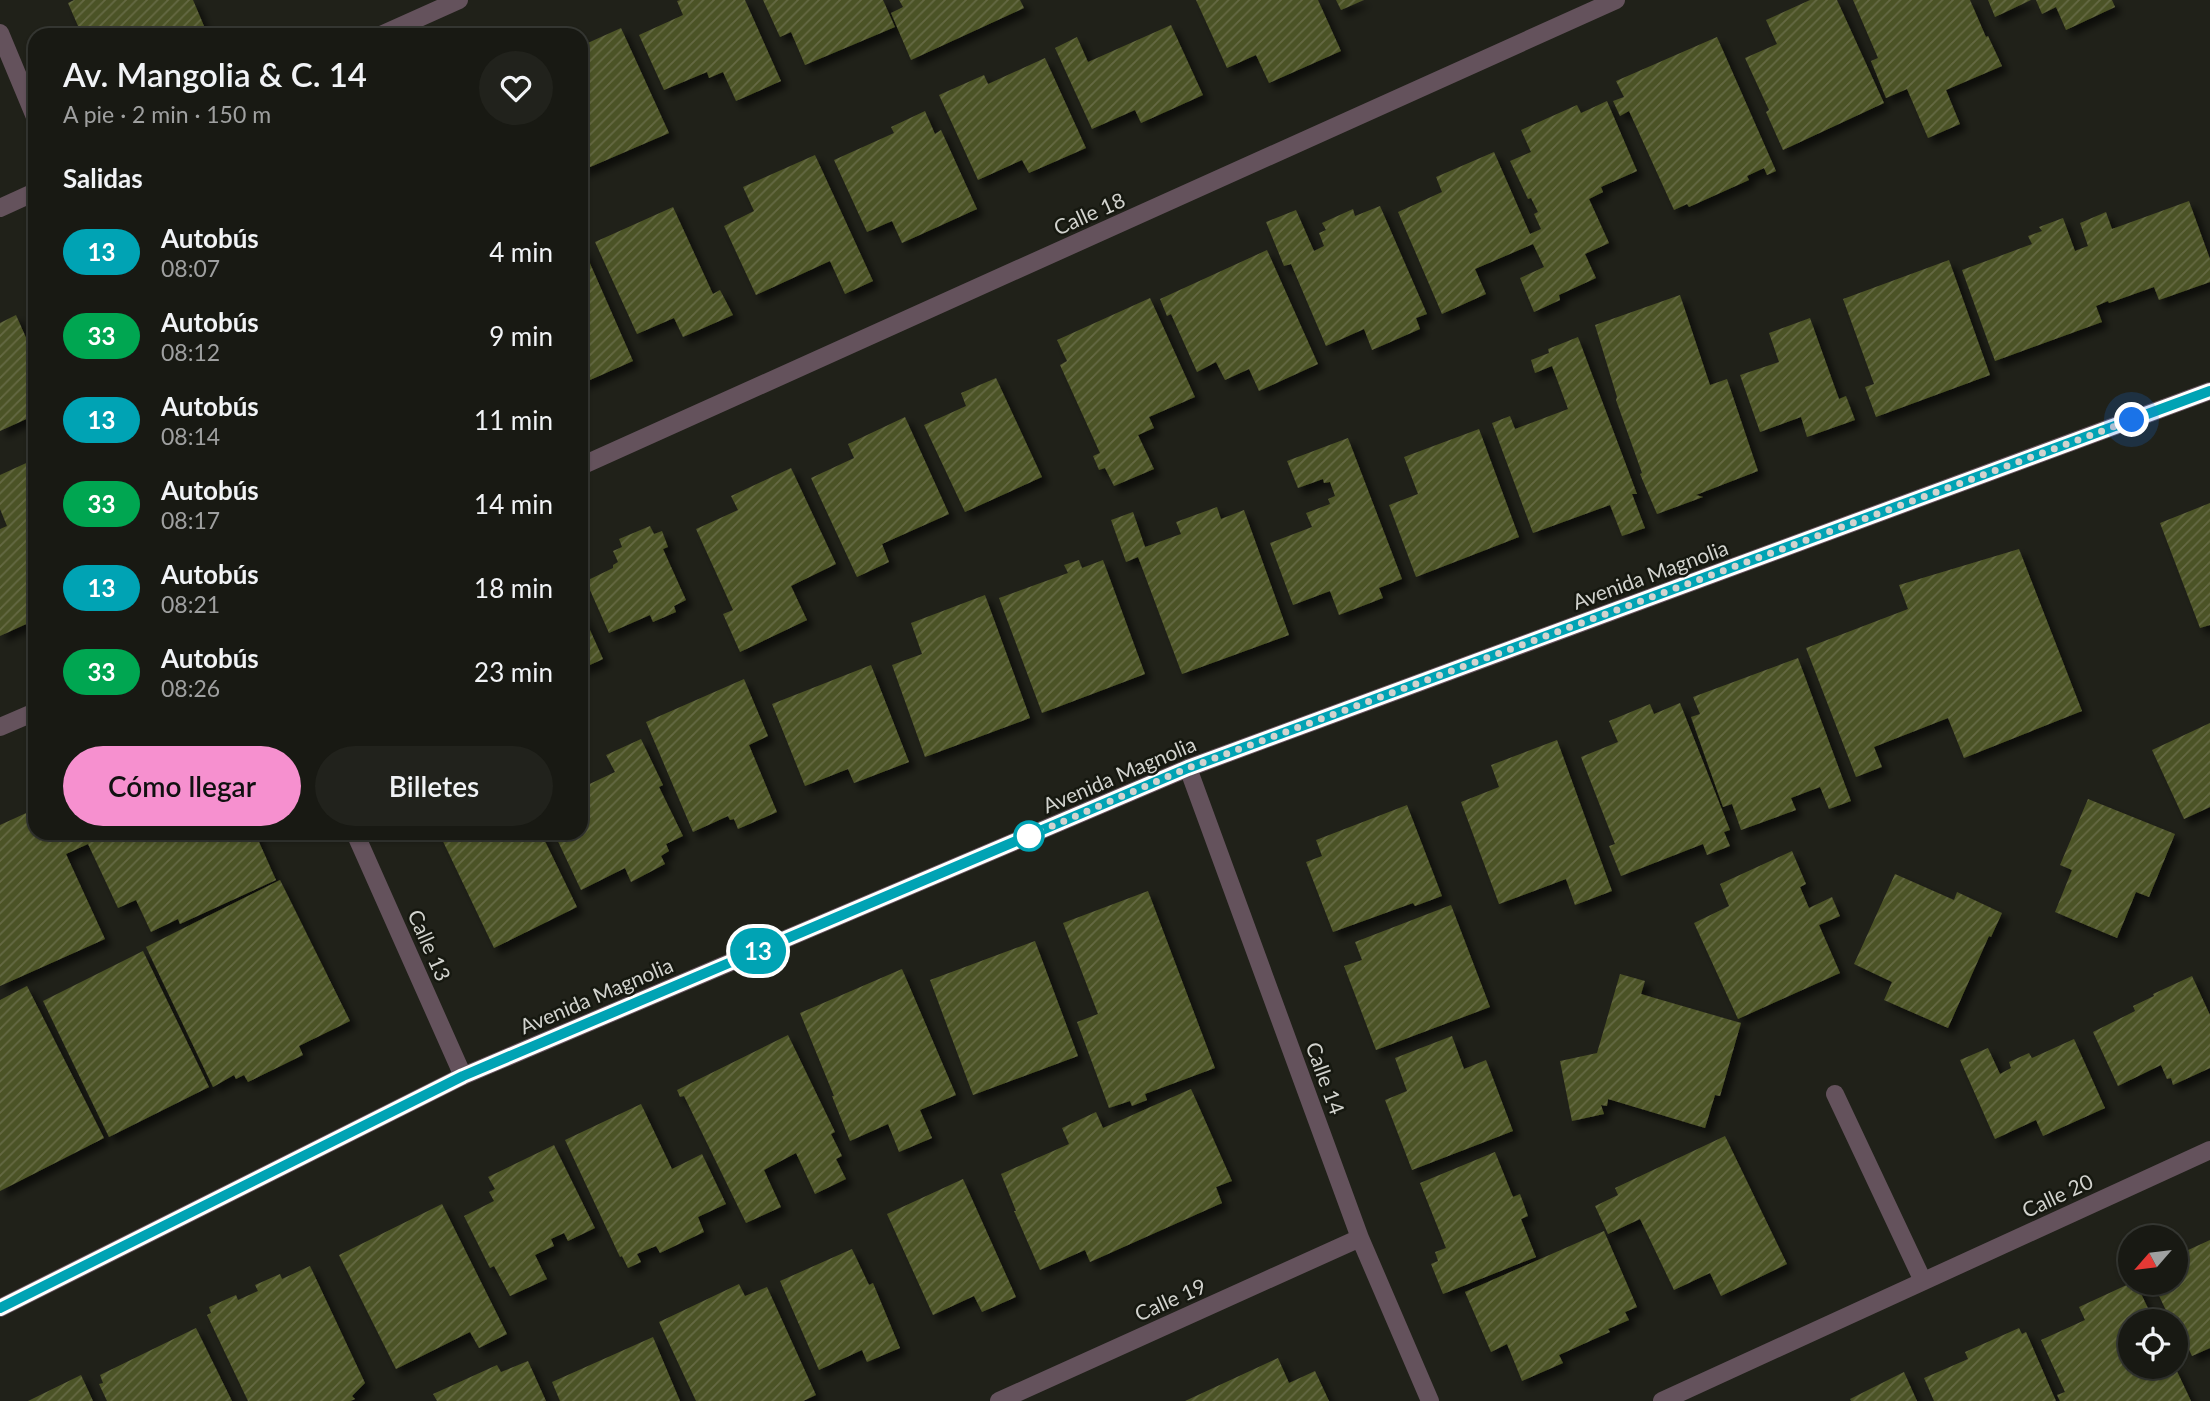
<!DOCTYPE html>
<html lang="es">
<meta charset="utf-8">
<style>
:root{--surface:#181913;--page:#21221c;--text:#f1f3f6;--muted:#9fa0a0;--line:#363833;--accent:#f690cf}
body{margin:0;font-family:Lato,sans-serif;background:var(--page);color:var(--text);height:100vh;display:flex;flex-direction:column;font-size:26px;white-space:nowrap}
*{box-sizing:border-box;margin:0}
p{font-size:23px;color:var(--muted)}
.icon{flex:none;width:38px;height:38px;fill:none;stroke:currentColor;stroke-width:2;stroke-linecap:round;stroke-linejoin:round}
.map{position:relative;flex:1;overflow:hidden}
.side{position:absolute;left:28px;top:28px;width:560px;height:812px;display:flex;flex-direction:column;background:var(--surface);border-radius:21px;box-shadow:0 2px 5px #0004,0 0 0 2px var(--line)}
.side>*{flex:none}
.badge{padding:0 14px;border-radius:23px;font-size:24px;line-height:46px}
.needle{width:46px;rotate:242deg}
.buttons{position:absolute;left:2118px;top:1225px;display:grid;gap:14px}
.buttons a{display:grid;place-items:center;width:70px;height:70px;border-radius:50%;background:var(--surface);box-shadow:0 2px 5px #0004,0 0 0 2px var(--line);font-size:35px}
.you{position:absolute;width:35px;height:35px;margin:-18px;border:5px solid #fff;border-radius:50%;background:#1a73e8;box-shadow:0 0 0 10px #1a73e833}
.map>.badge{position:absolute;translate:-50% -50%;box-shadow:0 0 0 4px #fff}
h2{padding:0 35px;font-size:26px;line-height:63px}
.round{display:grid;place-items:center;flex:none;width:74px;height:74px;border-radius:37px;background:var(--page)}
.headline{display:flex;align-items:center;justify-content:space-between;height:119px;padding:0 35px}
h1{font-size:33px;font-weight:600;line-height:52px}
.primary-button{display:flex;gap:14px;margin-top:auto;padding:14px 35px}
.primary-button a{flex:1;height:80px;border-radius:42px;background:var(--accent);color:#111;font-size:28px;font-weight:600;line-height:80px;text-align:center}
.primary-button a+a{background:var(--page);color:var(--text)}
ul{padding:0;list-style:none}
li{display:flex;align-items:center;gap:21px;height:84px;padding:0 35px}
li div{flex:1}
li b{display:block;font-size:26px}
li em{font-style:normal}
li .badge{min-width:77px;font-weight:700;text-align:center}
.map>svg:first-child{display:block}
.building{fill:url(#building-hatch);filter:url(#shadow)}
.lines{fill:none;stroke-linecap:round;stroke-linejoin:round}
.minor{stroke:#64525c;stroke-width:18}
.tertiary{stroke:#64525c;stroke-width:18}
.line-casing{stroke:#fff;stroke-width:16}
.line{stroke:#00a3b4;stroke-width:10}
.walk{stroke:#d2d3ce;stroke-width:7;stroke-dasharray:0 12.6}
.stop-dot{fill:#fff;stroke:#00a3b4;stroke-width:3.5}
.labels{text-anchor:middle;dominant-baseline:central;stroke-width:5;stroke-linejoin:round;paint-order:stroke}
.street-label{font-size:21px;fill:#d2d3ce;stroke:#161810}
</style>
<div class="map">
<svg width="2210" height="1401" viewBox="0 0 2210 1401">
<defs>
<pattern id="building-hatch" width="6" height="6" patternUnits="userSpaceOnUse" patternTransform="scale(1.75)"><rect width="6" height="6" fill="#4c5226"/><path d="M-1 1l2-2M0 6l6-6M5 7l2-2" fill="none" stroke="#656a44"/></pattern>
<filter id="shadow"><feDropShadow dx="6" dy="6" stdDeviation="3.5" flood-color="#0009"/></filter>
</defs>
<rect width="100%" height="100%" fill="#202119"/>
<path class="building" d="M74 0H193L204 26 182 35H82L68 3Z
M680 0H745L781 81 736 101 723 72 709 78 707 72 664 90 639 35 683 15 677 1Z
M763 0H883L895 27 805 65 791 32 780 37Z
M899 0H1020L1024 8 911 60 891 13 903 7Z
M1196 0H1318L1341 51 1269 83 1256 55 1227 68Z
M1336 0H1364L1341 10Z
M1810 0H1837L1884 103 1783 150 1766 112 1769 110 1745 58 1777 44 1766 20Z
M1853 0H1970L1986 37 1988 36 2002 66 1946 90 1960 124 1928 138 1907 89 1886 98 1871 61 1878 58Z
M1988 0H2031L1995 17Z
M2036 0H2112L2115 7 2066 30 2056 7 2042 14Z
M1171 25 1203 95 1141 123 1135 110 1092 129 1055 48 1077 37 1088 62Z
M621 28 669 133 581 171V46Z
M1717 37 1776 171 1767 175 1764 168 1747 176 1749 180 1689 207 1687 204 1674 210 1629 111 1620 116 1613 101 1624 97 1616 81Z
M1045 58 1086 148 1029 173 1022 160 978 180 939 95 984 75 988 84Z
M1607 101 1637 171 1601 187 1603 192 1589 199 1609 243 1585 254 1596 278 1559 295 1560 300 1534 312 1520 278 1544 267 1533 244 1475 269 1486 294 1442 314 1398 212 1442 192 1436 177 1494 152 1530 234 1541 229 1534 214 1538 212 1531 198 1528 199 1510 161 1531 152 1521 130 1577 105 1581 113Z
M925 111 935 134 941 130 977 209 902 243 892 221 867 232 834 160 894 133 891 127Z
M815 155 873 281 845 294 830 261 756 295 724 226 754 211 743 187Z
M2189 201 2210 259V282L2159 300 2154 287 2109 303 2108 301 2096 306 2102 322 1995 361 1962 270 2032 244 2028 236 2042 231 2039 227 2063 218 2075 251 2088 246 2080 223 2106 212 2112 229Z
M1380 206 1427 314 1416 318 1420 329 1372 350 1364 329 1326 346 1291 264 1284 266 1266 222 1296 210 1314 251 1324 246 1319 233 1326 230 1322 223 1353 209 1355 216Z
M673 207 713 294 720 290 733 315 683 337 674 318 637 334 595 242Z
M581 243 633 361 581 384Z
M1267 250 1318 364 1259 391 1249 369 1225 380 1216 362 1197 372 1171 314 1167 316 1160 299Z
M1949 260 1990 375 1876 417 1865 387 1874 384 1843 299Z
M1680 295 1710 385 1727 379 1758 471 1696 495 1703 497 1657 514 1640 474 1642 473 1616 400 1617 397 1595 325Z
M1150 298 1195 397 1149 417 1154 428 1138 435 1154 469 1114 486 1105 468 1099 470 1093 456 1100 453 1060 365 1067 361 1057 340Z
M16 315 35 358V415L0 431V323Z
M1810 318 1839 399 1846 396 1855 420 1807 437 1801 417 1760 432 1740 375 1779 362 1769 333Z
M1578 337 1637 494H1632L1645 528 1622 536 1610 505 1533 533 1492 423 1510 416 1515 429 1568 409 1552 366 1535 373 1531 360 1549 353 1548 349Z
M996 378 1042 477 965 512 924 425 966 406 961 393Z
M905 417 949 514 882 544 889 562 857 577 811 478 854 458 848 444Z
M1479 429 1519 537 1416 577 1389 505 1418 494 1404 457Z
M1348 438 1402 579 1379 588 1383 598 1339 615 1330 591 1293 605 1270 543 1312 527 1306 513 1330 504 1328 499 1335 496 1330 482 1324 483 1323 479 1298 488 1287 461Z
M35 459V620L0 636V529L7 526 0 509V475Z
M791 468 836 564 791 586 807 620 740 652 723 614 733 610 696 529 738 510 731 496Z
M2210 503V625L2200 628 2160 523Z
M1217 507 1221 519 1244 510 1289 635 1182 674 1138 557 1126 562 1111 520 1133 512 1145 547 1181 534 1176 522Z
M650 526 654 534 662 531 668 547 663 549 686 600 674 606 676 612 653 622 650 615 609 633 586 581 613 568V565L618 562 613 551 622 547 619 539Z
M2019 549 2082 711 1964 758 1948 718 1874 747 1882 767 1856 777 1806 648 1908 609 1899 585Z
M1079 560 1082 568 1103 560 1145 674 1042 713 999 598 1068 573 1064 565Z
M985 595 1030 718 925 757 892 665 922 654 911 623Z
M581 610 603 659 581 669Z
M1798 658 1851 801 1829 809 1820 787 1791 798 1796 810 1741 830 1732 804 1723 807 1691 717 1700 714 1693 697Z
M871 665 909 762 854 783 848 769 805 786 772 704Z
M744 679 768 736 749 745 777 812 738 829 734 819 730 820 728 816 693 832 646 722Z
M1680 703 1730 830 1724 832 1730 846 1707 855 1703 844 1621 876 1609 846 1615 844 1581 757 1618 742 1609 721 1650 704 1654 714Z
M2210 723V807L2184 819 2152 750Z
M641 739 663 785 659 787 683 836 666 844 669 851 661 856 665 864 631 882 625 868 581 890 554 833H581V788L615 772 606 755Z
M1557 740 1612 891 1575 905 1566 879 1499 904 1461 802 1499 787 1491 765Z
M2088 799 2175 834 2149 897 2136 892 2117 938 2055 912 2072 870 2060 865Z
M1407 805 1442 896 1415 906 1413 903 1333 932 1306 862 1322 856 1316 840Z
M35 809V833H225L228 838 239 833H255L276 880 180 924 178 919 151 932 136 900 118 908 88 844 66 854 105 939 0 986V825Z
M439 833H541L577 907 494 948Z
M1792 851 1806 884 1800 887 1809 908 1832 897 1840 916 1819 925 1840 973 1738 1019 1694 923 1729 906 1720 884Z
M1895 874 1954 900 1957 892 2002 913 1991 937 1989 936 1948 1028 1884 1000 1892 982 1854 964Z
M280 880 350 1021 299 1046 303 1055 248 1082 244 1075 236 1079 234 1075 213 1087 146 947Z
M1148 891 1215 1068 1145 1094 1147 1100 1132 1106 1130 1101 1109 1108 1077 1022 1098 1014 1063 923Z
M1451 905 1490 1007 1376 1050 1344 966 1362 960 1355 942Z
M1035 941 1078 1056 973 1095 930 980Z
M143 951 209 1087 109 1137 43 1001Z
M902 969 956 1095 920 1110 932 1138 899 1152 888 1124 850 1141 832 1096H834L800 1013Z
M1620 974 1645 981 1641 994 1741 1023 1720 1096 1715 1095 1705 1128 1608 1099 1607 1106 1601 1105 1604 1114 1572 1121 1560 1061 1597 1053Z
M2192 976 2210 1015V1068L2173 1085 2171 1078 2167 1079 2161 1065 2118 1086 2093 1032 2135 1011 2133 1006 2154 996 2153 994Z
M27 986 104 1138 0 1191V1000Z
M788 1035 835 1132 831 1134 842 1156 836 1159 846 1179 815 1194 796 1153 764 1170 781 1207 746 1223 684 1096 680 1097 677 1090Z
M1452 1036 1464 1069 1486 1060 1513 1131 1412 1170 1385 1100 1407 1091 1395 1058Z
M2074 1039 2105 1108 2043 1136 2036 1120 1995 1139 1960 1060 1988 1048 2000 1074 2011 1068 2009 1062 2029 1053 2032 1058Z
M1191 1089 1232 1181 1216 1187 1222 1203 1090 1262 1085 1250 1040 1270 1014 1211H1016L1001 1174 1069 1144 1062 1128 1096 1112 1103 1128Z
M641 1104 672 1169 702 1154 726 1204 698 1217 704 1232 660 1253 656 1246 637 1254 641 1262 628 1268 622 1256 620 1257 565 1140Z
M1725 1136 1787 1264 1721 1296 1710 1273 1674 1290 1640 1219 1608 1234 1595 1206 1618 1195 1615 1188Z
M554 1145 595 1228 568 1241 564 1233 551 1239 554 1246 535 1255 547 1279 510 1296 494 1266 490 1268 464 1216 494 1201 489 1192 495 1189 488 1177Z
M1495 1152 1513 1197 1520 1194 1528 1216 1521 1219 1536 1257 1443 1294 1431 1264 1438 1261 1435 1252 1446 1248 1420 1183Z
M963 1179 1016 1297 982 1312 974 1296 933 1315 887 1214Z
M442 1204 507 1334 479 1348 470 1332 396 1369 339 1255Z
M1604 1231 1637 1307 1625 1312 1629 1320 1608 1329 1610 1332 1559 1355 1563 1363 1522 1381 1507 1344 1491 1352 1465 1292Z
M2210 1240V1348L2192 1356 2185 1341 2181 1343 2175 1330V1321H2171L2153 1283H2175V1256Z
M852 1249 869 1285 873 1283 900 1348 867 1362 862 1350 819 1370 780 1281Z
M310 1266 365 1383 352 1396 355 1399 350 1401H248L207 1315 211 1313 209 1307 236 1295 238 1300 258 1291 255 1285 280 1274 282 1279Z
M2131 1283H2136L2154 1321H2130V1367H2175L2191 1401H2060L2057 1395 2065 1392 2041 1340 2085 1320 2079 1307Z
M739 1284 745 1296 767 1287 816 1395 803 1401H696L659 1322Z
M196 1328 232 1401H107L99 1384 103 1383 100 1375Z
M2019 1328 2022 1334 2026 1332 2056 1401H1934L1924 1378 1968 1359 1965 1352Z
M653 1337 680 1401H560L552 1382Z
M1278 1358 1289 1383 1315 1371 1329 1401H1185Z
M528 1361 546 1401H437L433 1394 497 1365 501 1372Z
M1904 1372 1917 1401H1851L1850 1399Z
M81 1375 93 1401H28Z"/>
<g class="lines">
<path class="minor" d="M0 33 35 117
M381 35 459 0
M0 208 35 192
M581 466 1616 0
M0 727 35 712
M1188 768 1360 1238 1430 1401
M355 833 463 1076
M1835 1094 1923 1281
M999 1401 1360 1238
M1662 1401 2210 1150"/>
<path class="tertiary" d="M0 1308 463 1076 1188 768 2210 391"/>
</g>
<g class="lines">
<g class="line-casing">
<path id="line" d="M0 1308 463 1076 1188 768 2210 391"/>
</g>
<use href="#line" class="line"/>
<path class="walk" d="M1029 836 1188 768 2132 420"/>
</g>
<circle class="stop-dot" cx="1029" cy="836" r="14"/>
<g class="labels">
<g class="street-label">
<text transform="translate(1089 213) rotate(-24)">Calle 18</text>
<text transform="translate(1650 574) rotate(-20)">Avenida Magnolia</text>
<text transform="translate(1119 774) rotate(-23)">Avenida Magnolia</text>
<text transform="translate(430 945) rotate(66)">Calle 13</text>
<text transform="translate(596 995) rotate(-23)">Avenida Magnolia</text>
<text transform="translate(1326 1078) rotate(70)">Calle 14</text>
<text transform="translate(2057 1195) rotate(-25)">Calle 20</text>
<text transform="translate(1170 1299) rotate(-24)">Calle 19</text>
</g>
</g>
</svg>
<div class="buttons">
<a><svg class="needle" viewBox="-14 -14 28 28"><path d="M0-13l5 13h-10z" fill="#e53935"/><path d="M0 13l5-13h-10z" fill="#9fa0a0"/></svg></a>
<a><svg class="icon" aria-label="locate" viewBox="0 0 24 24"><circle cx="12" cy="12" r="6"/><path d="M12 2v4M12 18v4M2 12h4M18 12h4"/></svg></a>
</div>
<div class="you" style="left:2132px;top:420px"></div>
<b class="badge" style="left:758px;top:951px;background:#00a3b4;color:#fff">13</b>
<section class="side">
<div class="headline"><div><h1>Av. Mangolia &amp; C. 14</h1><p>A pie · 2 min · 150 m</p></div><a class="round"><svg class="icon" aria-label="heart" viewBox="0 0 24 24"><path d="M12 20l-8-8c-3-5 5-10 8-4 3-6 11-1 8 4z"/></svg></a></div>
<h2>Salidas</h2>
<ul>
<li><span class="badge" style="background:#00a3b4;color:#fff">13</span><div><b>Autobús</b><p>08:07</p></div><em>4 min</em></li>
<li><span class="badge" style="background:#00a651;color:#fff">33</span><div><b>Autobús</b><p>08:12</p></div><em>9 min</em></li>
<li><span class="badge" style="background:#00a3b4;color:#fff">13</span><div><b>Autobús</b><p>08:14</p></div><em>11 min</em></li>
<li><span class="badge" style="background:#00a651;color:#fff">33</span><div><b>Autobús</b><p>08:17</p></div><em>14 min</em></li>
<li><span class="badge" style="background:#00a3b4;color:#fff">13</span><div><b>Autobús</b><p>08:21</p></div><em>18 min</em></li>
<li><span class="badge" style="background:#00a651;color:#fff">33</span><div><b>Autobús</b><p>08:26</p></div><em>23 min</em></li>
</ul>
<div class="primary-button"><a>Cómo llegar</a><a>Billetes</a></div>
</section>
</div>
